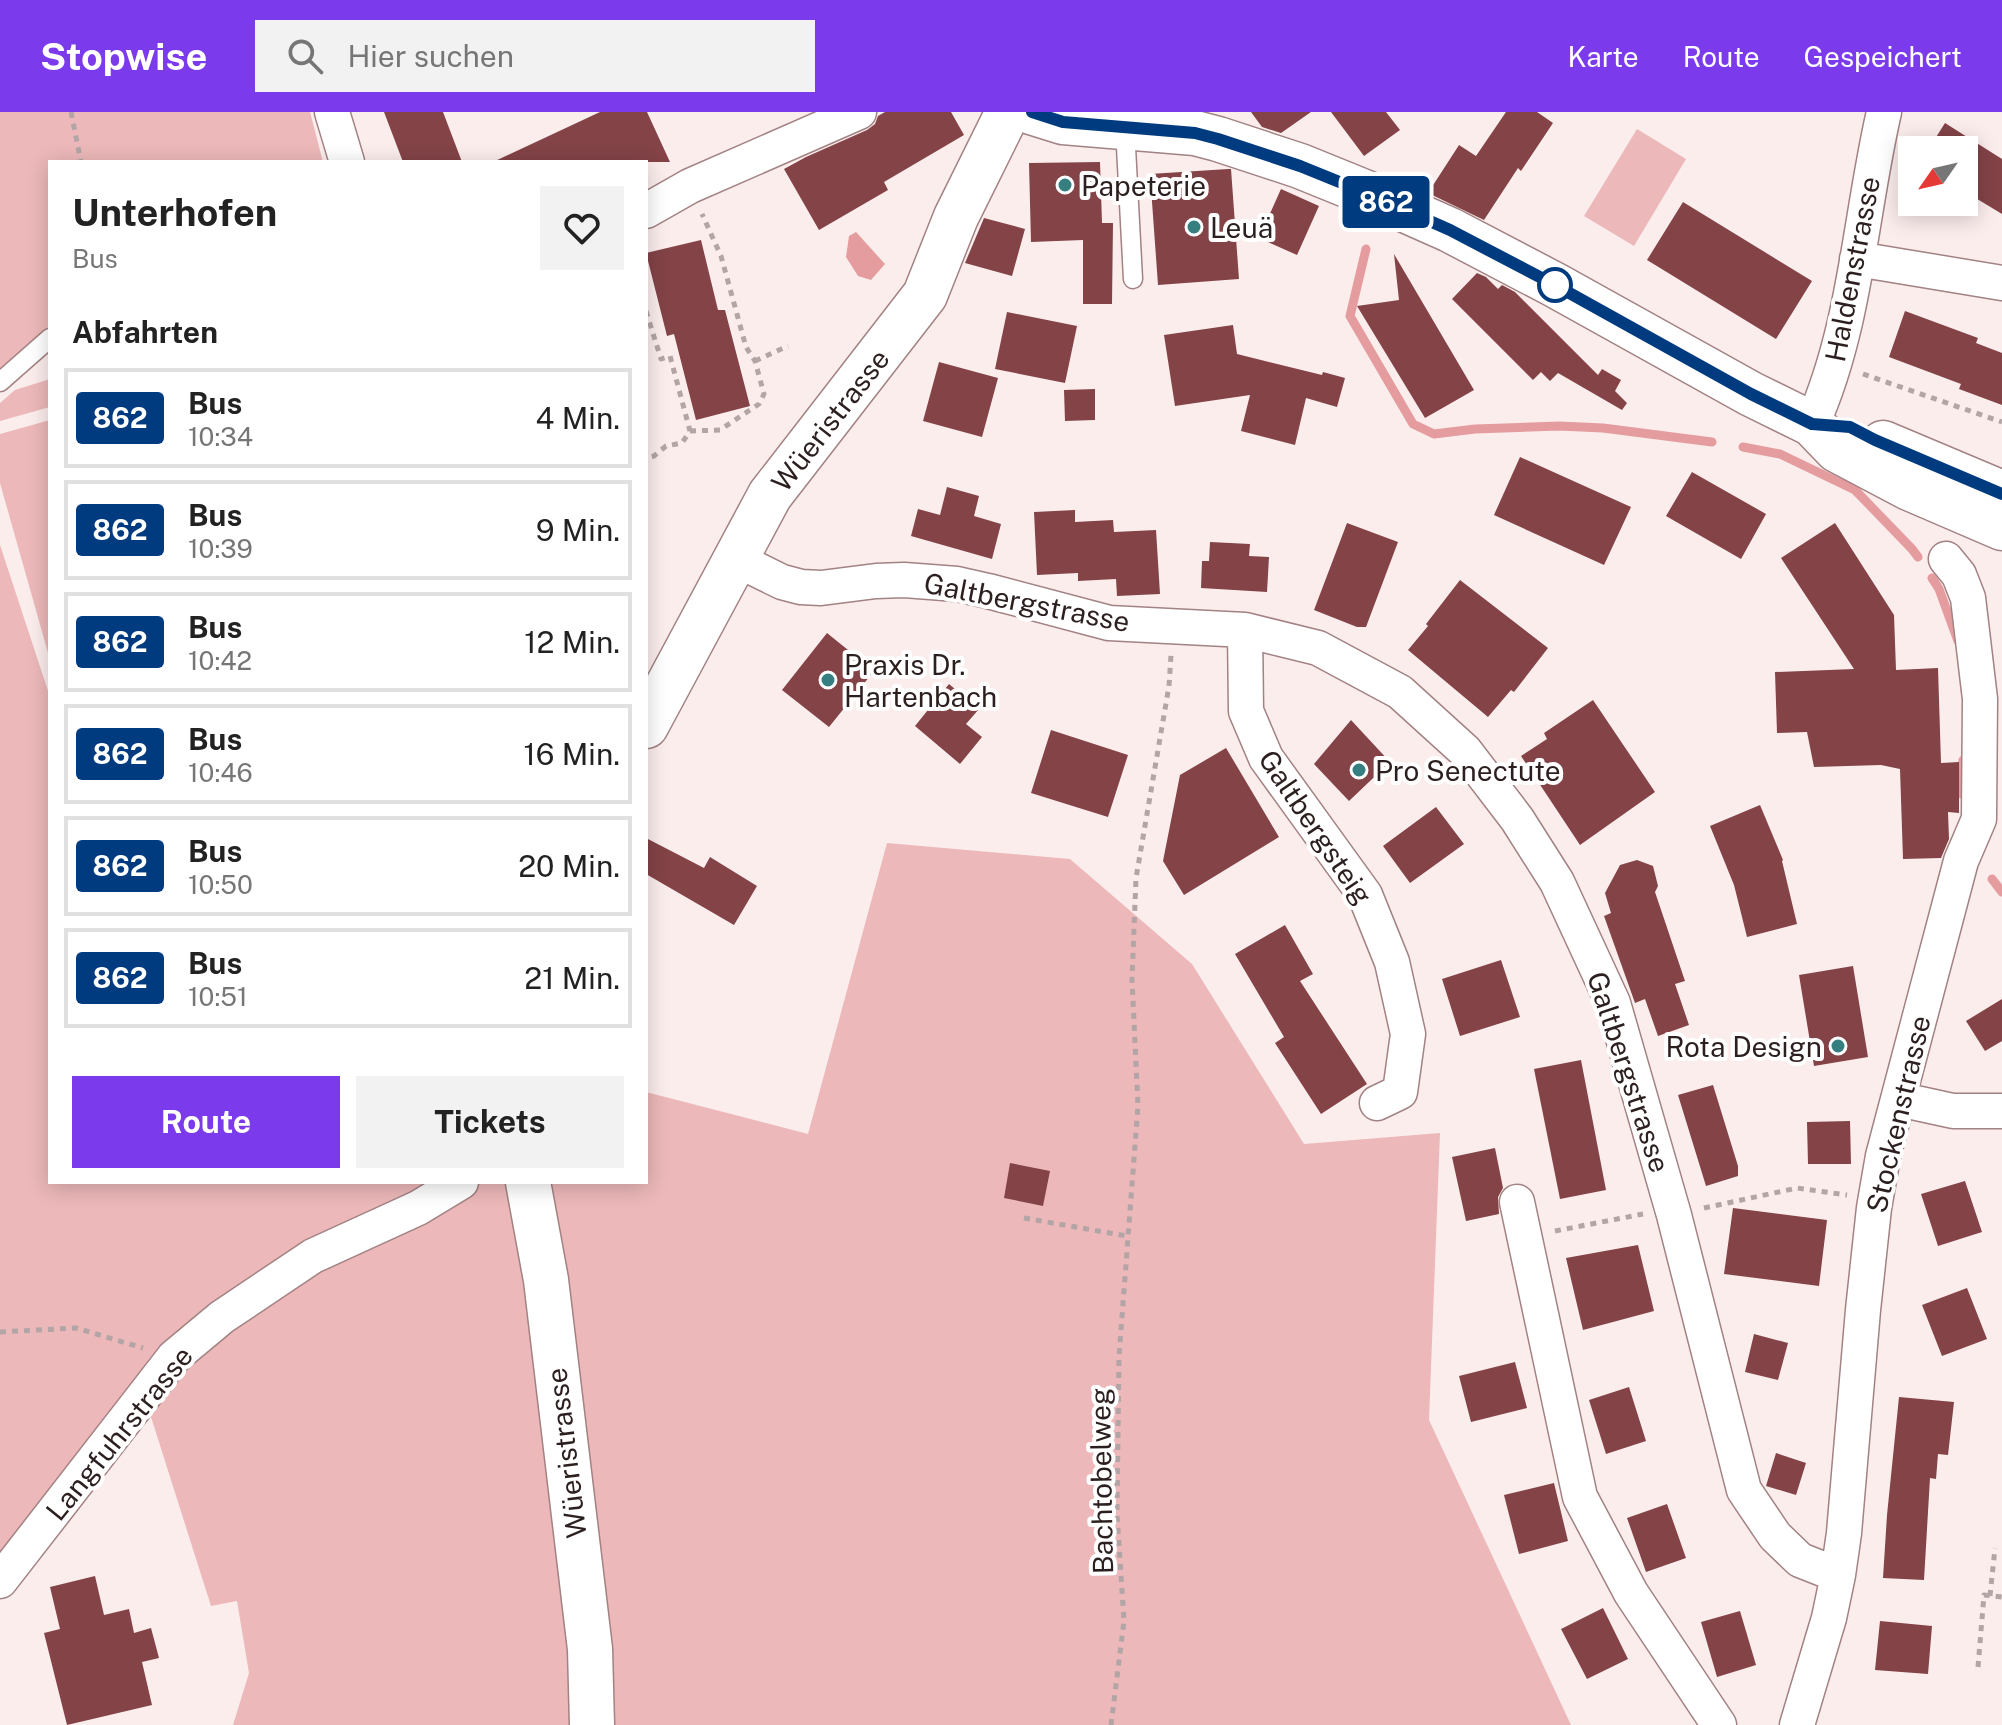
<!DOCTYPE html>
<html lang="de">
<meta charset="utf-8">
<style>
:root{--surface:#fff;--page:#f2f2f2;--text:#222;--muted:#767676;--line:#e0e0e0;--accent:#7c3aed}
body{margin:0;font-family:"Public Sans",sans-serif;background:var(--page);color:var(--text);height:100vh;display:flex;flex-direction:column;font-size:30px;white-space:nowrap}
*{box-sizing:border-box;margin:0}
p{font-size:26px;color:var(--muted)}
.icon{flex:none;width:44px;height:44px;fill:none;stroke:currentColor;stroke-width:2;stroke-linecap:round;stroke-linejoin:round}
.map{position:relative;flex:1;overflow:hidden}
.drawer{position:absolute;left:48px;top:48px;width:600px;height:1024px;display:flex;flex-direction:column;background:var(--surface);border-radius:0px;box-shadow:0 4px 20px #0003}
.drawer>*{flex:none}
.badge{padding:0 16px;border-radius:6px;font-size:28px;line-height:52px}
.needle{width:52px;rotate:236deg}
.buttons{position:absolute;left:1898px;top:24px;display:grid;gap:16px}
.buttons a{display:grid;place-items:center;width:80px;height:80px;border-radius:0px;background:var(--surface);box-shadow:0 4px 20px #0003;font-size:40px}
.map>.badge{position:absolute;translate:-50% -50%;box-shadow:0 0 0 4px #fff}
h2{padding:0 24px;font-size:30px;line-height:72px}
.round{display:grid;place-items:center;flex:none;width:84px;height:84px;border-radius:0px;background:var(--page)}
.headline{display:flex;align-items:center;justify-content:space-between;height:136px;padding:0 24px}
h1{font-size:38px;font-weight:700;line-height:60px}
.action{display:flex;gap:16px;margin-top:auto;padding:16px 24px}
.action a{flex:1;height:92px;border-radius:0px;background:var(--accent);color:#fff;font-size:32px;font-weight:700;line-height:92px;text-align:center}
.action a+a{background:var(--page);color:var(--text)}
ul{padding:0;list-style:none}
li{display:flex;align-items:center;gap:24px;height:100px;margin:0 16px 12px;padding:0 8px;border:4px solid var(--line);border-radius:0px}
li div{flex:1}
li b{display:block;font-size:30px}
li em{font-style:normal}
li .badge{min-width:88px;font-weight:700;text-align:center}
header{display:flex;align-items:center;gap:48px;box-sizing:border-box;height:112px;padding:0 40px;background:var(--accent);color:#fff}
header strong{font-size:38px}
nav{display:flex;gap:44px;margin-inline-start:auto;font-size:28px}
.search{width:560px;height:72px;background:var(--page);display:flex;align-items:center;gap:20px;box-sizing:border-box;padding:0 28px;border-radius:0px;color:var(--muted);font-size:30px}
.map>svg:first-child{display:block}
.green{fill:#ecb8b9}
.water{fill:#e59c9f}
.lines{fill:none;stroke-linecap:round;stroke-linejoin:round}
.stream{stroke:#e59c9f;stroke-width:9}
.building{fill:#834347}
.lane-casing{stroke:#a28283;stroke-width:21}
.street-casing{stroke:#a28283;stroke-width:37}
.secondary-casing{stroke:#a28283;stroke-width:47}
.path{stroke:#b3a5a5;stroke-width:5;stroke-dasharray:6 6;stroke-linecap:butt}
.lane{stroke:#fff;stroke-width:18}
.street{stroke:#fff;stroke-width:34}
.secondary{stroke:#fff;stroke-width:44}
.line-casing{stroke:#fff;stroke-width:18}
.line{stroke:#003b80;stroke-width:12}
.poi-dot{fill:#367f81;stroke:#fff;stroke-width:3}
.stop-dot{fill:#fff;stroke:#003b80;stroke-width:4}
.labels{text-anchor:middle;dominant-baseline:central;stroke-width:8;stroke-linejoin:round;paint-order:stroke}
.poi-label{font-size:28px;fill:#2c1f1f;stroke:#fff;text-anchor:start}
.street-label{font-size:28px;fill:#2c1f1f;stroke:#fff}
</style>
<header>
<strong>Stopwise</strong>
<div class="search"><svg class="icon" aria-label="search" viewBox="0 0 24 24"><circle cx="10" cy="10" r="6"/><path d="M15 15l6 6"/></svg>Hier suchen</div>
<nav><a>Karte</a><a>Route</a><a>Gespeichert</a></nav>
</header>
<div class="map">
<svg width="2002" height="1613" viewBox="0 0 2002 1613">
<rect width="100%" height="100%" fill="#fceded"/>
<path class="green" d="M0 0H310L323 50H50V231L0 273Z
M1637 17 1686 47 1634 134 1584 104Z
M50 267V295L0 309V291L15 278Z
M50 308V548L0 371V322Z
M0 433 50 585V1070H646V980L808 1022 887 731 1070 747 1192 852 1304 1032 1440 1021 1429 1308 1571 1613H233L249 1561 237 1489 211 1494 151 1305 137 1292 0 1469Z"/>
<path class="water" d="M856 120 885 152 871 168 858 164 846 145 849 124Z"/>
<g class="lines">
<path class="stream" d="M1366 137 1350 204 1413 312 1434 322 1475 317 1559 314 1603 316 1712 330
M1743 335 1780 342 1855 378 1912 437 1918 445
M1932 466 1939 477 1958 529
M1961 682 1963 648
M1992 767 2002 780"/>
</g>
<path class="building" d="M384 0H443L462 50H403Z
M600 0H647L670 50H493Z
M885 0H951L964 23 884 70 888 78 819 118 784 57 806 45 867 18 875 12 878 4Z
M1251 0H1311L1281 21 1262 15Z
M1331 0H1386L1400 18 1364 44Z
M1506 0H1537L1553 11 1521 59 1518 56 1484 108 1428 81 1459 33 1476 44Z
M1945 11 2002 47V102L1964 79V38H1928Z
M1100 50 1102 111H1113L1112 192H1083V128L1031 130 1029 51Z
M1228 57H1231L1239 167 1158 173 1150 62Z
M1281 77 1319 94 1297 143 1259 126Z
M1683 90 1812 169 1776 227 1647 148Z
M984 106 1025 117 1012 164 965 151Z
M701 128 718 198H725L750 294 696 308 674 222 667 224 646 141Z
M1394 142 1474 278 1425 306 1357 194 1399 188Z
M1477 161 1486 165 1498 177 1502 173 1515 180 1598 263 1602 257 1621 268 1615 279 1627 291 1622 298 1558 261 1550 269 1541 260 1533 268 1452 187Z
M1905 199 1978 226 1976 231 2002 241V293L1959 277 1961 272 1889 245Z
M1007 200 1077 214 1065 271 995 257Z
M1233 213 1237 242 1322 263 1323 260 1345 266 1337 295 1306 286 1295 333 1241 319 1250 283 1175 294 1164 223Z
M939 250 998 266 982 325 923 309Z
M1095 277V308L1065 309 1064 278Z
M1520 345 1631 395 1604 453 1494 403Z
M1692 360 1766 402 1741 447 1666 404Z
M947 375 979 384 974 404 1001 412 992 447 911 424 918 397 940 403Z
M1075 398V410L1113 408 1114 420 1156 418 1160 482 1117 484 1116 467 1078 469V461L1037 463 1034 400Z
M1347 411 1398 430 1366 515H1357L1314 498Z
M1835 411 1894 503 1896 558 1938 556 1941 651 1959 650V701L1948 700 1949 727 1941 746 1903 747 1900 657 1881 653 1814 655 1807 620 1777 621 1775 560 1854 557 1781 446Z
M1210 430 1250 432 1249 444 1269 445 1267 480 1201 476 1202 449H1209Z
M1460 468 1548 536 1514 580 1511 578 1488 605 1408 538 1428 514 1426 512Z
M827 521 874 559 829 615 782 578Z
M949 572 979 597 966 612 982 625 960 652 915 614Z
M1593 588 1655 680 1580 733 1521 644 1547 627 1544 621Z
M1351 608 1390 650 1349 689 1314 652Z
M1051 618 1128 643 1108 705 1031 681Z
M1226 636 1279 725 1184 783 1163 749 1180 663Z
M1760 693 1783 748 1782 749 1797 812 1747 825 1734 773 1710 714Z
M1436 695 1464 732 1410 771 1383 734Z
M646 726 704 756 710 745 757 774 734 813 646 762Z
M1637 748 1653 754 1658 774 1655 780 1685 869 1675 872 1689 913 1658 924 1645 887 1635 891 1604 804 1611 801 1605 781 1620 753Z
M1285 813 1313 862 1300 869 1367 972 1321 1002 1275 931 1284 925 1235 842Z
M1501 848 1520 905 1460 924 1442 867Z
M1853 854 1868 945 1814 954 1799 863Z
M2002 887V929L1985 939 1966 909Z
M1581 948 1606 1078 1560 1087 1534 957Z
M1713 973 1738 1054V1064L1706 1074 1678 983Z
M1850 1009 1851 1052H1808L1807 1010Z
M1495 1036 1503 1076 1498 1085 1499 1102 1466 1109 1452 1045Z
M1010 1051 1050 1059 1043 1094 1004 1086Z
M1965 1069 1982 1120 1938 1134 1921 1082Z
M1733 1096 1827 1108 1819 1174 1724 1162Z
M1638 1133 1654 1199 1583 1218 1566 1146Z
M1967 1176 1987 1227 1942 1244 1922 1193Z
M1754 1222 1788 1231 1778 1268 1745 1260Z
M1515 1250 1527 1296 1471 1310 1459 1264Z
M1629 1275 1646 1329 1606 1342 1589 1288Z
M1899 1285 1954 1290 1948 1343 1938 1342 1936 1367 1930 1366 1924 1468 1883 1466 1887 1403Z
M1776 1341 1806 1351 1796 1383 1766 1374Z
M1554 1371 1568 1429 1519 1442 1504 1383Z
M1667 1392 1686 1446 1646 1460 1627 1406Z
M95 1464 104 1503 129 1497 134 1521 151 1516 159 1546 142 1550 152 1593 67 1613 44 1521 60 1517 50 1475Z
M1603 1496 1628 1547 1587 1567 1561 1517Z
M1740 1499 1756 1553 1717 1565 1701 1510Z
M1880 1509 1932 1514 1928 1562 1875 1558Z"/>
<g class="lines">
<g class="lane-casing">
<path id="lane" d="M1125 16 1133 167
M0 270 50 226"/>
</g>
<g class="street-casing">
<path id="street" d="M332 0 347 50
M646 99 690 74 859 0
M1857 147 2002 171
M1812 312C1856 214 1860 104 1884 0
M735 447 782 470 801 475 821 476 876 469 904 468 957 472 988 479 1109 511 1245 518 1318 536 1400 580 1465 639 1517 707 1557 770 1613 891 1674 1103 1744 1378 1775 1424 1800 1448 1838 1463
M1245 518 1246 599 1266 646 1365 783 1392 850 1408 922 1400 980 1377 991
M1898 987 1953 999H2002
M1517 1090 1580 1385 1631 1481 1719 1613
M0 1469 174 1245 222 1205 313 1144 418 1096 461 1070
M1797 1613 1829 1506 1838 1463 1844 1421 1863 1198 1874 1096 1883 1044 1961 749 1979 707 1980 587 1968 486 1959 463 1946 447"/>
</g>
<g class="secondary-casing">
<path id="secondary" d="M1031 0 1063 10 1195 21 1218 27 1300 54 1369 82 1450 118 1555 173 1751 282 1812 312 1837 338 1909 376 2002 416
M1883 331 2002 381
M646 614 770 383 925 183 956 105 1008 0
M528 1070 546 1168 590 1537 592 1613"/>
</g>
<path class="path" d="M71 0 81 50
M646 199 661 247 670 244 690 319 682 331 666 334 654 344 646 346
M755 249 788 234
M1863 262 2002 310
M690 319 720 318 759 292 764 282 755 249 746 235 721 144 702 102
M1704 1096 1797 1076 1847 1083
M1024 1106 1127 1124
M1555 1119 1643 1102
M0 1220 76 1216 143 1236
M1990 1484 1995 1436
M1978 1555 1984 1483 2002 1485
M1111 1613 1124 1509 1117 1402 1119 1244 1138 994 1132 867 1136 766 1169 574 1171 543"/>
<use href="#lane" class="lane"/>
<use href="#street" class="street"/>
<use href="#secondary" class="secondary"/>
</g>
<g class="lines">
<g class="line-casing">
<path id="line" d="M1032 0 1063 10 1195 21 1218 27 1300 54 1369 82 1450 118 1555 173 1751 282 1812 312 1850 315 1875 328 2002 382"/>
</g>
<use href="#line" class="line"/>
</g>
<g class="poi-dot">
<circle cx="1065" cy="73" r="8"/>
<circle cx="1194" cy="115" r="8"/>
<circle cx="828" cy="568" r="8"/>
<circle cx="1359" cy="658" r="8"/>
<circle cx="1838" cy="934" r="8"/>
</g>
<circle class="stop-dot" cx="1555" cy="173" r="16"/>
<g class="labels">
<g class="poi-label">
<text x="1081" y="73">Papeterie</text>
<text x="1210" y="115">Leuä</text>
<text x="844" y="552">Praxis Dr.<tspan x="844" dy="32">Hartenbach</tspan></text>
<text x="1375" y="658">Pro Senectute</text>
<text x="1822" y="934" text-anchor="end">Rota Design</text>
</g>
<g class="street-label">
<text transform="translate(1852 157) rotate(-79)">Haldenstrasse</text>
<text transform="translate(830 308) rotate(-52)">Wüeristrasse</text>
<text transform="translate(1027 490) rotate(11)">Galtbergstrasse</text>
<text transform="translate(1316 715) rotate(56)">Galtbergsteig</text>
<text transform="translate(1629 960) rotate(72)">Galtbergstrasse</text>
<text transform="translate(1898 1002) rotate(-77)">Stockenstrasse</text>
<text transform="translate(119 1321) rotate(-51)">Langfuhrstrasse</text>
<text transform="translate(566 1341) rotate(-97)">Wüeristrasse</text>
<text transform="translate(1101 1369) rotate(-91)">Bachtobelweg</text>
</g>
</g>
</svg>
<div class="buttons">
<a><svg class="needle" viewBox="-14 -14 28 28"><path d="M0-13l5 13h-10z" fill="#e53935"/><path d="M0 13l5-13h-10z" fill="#767676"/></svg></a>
</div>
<b class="badge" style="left:1386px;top:90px;background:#003b80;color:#fff">862</b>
<section class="drawer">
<div class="headline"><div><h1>Unterhofen</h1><p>Bus</p></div><a class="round"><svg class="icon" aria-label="heart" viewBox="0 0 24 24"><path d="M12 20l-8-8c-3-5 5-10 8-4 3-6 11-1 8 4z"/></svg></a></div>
<h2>Abfahrten</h2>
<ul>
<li><span class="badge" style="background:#003b80;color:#fff">862</span><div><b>Bus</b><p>10:34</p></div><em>4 Min.</em></li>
<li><span class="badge" style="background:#003b80;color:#fff">862</span><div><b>Bus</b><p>10:39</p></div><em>9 Min.</em></li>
<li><span class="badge" style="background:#003b80;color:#fff">862</span><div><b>Bus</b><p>10:42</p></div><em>12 Min.</em></li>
<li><span class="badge" style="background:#003b80;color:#fff">862</span><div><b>Bus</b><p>10:46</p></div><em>16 Min.</em></li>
<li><span class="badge" style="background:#003b80;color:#fff">862</span><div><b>Bus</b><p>10:50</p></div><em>20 Min.</em></li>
<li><span class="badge" style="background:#003b80;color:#fff">862</span><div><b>Bus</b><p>10:51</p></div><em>21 Min.</em></li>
</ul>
<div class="action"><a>Route</a><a>Tickets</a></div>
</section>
</div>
